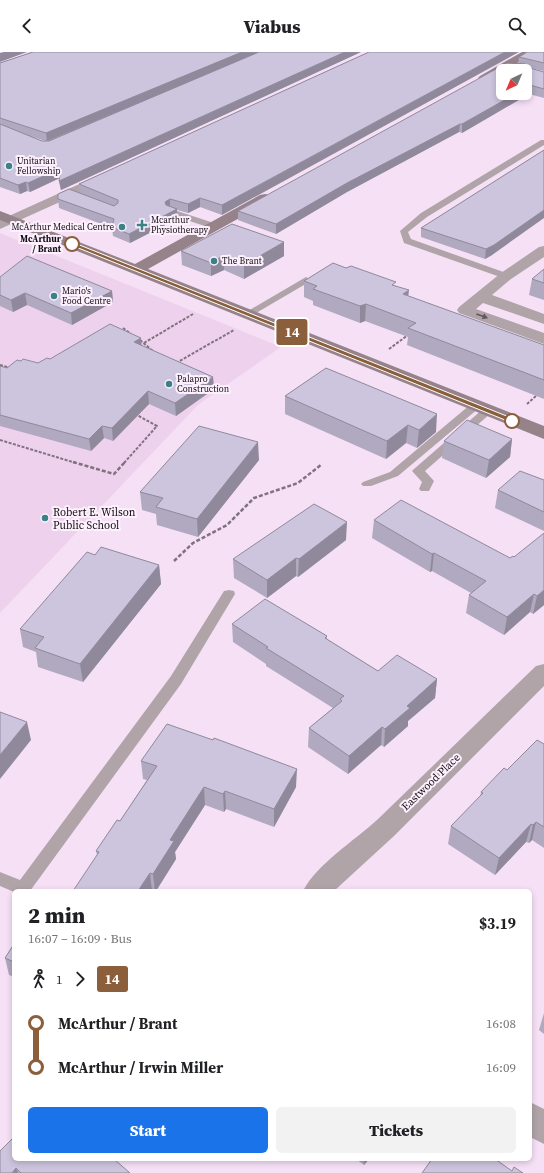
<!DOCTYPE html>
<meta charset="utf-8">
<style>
:root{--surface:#fff;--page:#f2f2f2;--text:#202124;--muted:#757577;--accent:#1a73e8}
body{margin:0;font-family:"Source Serif 4",serif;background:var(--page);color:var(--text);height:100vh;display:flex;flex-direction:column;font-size:15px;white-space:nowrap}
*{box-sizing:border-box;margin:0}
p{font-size:13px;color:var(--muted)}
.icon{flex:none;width:22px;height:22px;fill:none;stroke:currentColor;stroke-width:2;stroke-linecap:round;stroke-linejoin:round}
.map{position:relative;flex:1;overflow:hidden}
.side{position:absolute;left:12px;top:837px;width:520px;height:272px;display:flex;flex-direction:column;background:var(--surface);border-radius:6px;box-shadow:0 2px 6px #0003}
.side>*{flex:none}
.badge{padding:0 8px;border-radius:3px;font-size:14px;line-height:26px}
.needle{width:26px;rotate:224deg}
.tools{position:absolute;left:496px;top:12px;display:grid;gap:8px}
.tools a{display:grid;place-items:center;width:36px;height:36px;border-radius:6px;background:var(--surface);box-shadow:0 2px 6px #0003;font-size:20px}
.map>.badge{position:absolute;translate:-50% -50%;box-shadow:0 0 0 2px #fff}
.legs{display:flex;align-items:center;gap:6px;height:44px;padding:0 16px;font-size:13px}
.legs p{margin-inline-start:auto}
.headline{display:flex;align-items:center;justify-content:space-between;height:68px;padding:0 16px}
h1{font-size:22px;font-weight:800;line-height:30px}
.primary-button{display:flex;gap:8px;margin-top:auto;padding:8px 16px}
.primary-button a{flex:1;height:46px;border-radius:6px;background:var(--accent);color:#fff;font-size:16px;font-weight:800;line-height:46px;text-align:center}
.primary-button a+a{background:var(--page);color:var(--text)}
ul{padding:0 16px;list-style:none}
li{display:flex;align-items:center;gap:14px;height:44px;font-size:15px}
li i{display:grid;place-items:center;width:6px;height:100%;margin:0 5px;background:currentColor}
li i::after{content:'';width:10px;height:10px;margin:-5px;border:3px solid;border-radius:50%;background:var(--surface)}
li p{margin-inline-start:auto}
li:first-child i{background:linear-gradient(#0000 50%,currentColor 0)}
li:last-child i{background:linear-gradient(currentColor 50%,#0000 0)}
header{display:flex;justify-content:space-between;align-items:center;height:52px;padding:0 16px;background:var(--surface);font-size:18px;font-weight:800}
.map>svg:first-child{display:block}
.built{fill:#eed2ed}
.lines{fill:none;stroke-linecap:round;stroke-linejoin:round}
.path-far1{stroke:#807280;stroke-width:2;stroke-dasharray:3 1.5;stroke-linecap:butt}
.path{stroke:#807280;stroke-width:2.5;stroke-dasharray:4 2;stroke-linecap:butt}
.lane{fill:#b1a4a9;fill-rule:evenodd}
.street{fill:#b1a4a9;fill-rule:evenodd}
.secondary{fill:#96838a;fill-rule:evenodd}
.wall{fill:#b0a9bf;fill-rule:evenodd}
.shaded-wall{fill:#90899b}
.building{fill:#cdc4de;stroke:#90899b}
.oneway{fill:#62585e}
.line-1{fill:#8b5e3c;stroke:#fff}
.poi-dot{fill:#398286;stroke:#fef1fe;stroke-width:1.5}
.stop-1-dot{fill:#fff;stroke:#8b5e3c;stroke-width:2}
.labels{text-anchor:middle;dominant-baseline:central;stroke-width:4;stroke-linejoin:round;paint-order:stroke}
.far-poi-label{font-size:9px;fill:#130c13;stroke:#fef1fe;text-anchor:start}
.far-stop-label{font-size:9px;font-weight:bold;fill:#130c13;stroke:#fef1fe;text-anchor:end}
.poi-label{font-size:11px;fill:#130c13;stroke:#fef1fe;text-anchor:start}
.street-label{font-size:11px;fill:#130c13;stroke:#fef1fe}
</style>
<header><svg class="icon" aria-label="back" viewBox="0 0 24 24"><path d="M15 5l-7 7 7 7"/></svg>Viabus<svg class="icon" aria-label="search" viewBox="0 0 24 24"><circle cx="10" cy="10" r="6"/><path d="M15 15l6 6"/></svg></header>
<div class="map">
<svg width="544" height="1121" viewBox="0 0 544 1121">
<rect width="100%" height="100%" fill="#f6e0f6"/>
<path class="built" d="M0 181 281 295 199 352 0 561Z"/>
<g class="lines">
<path class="path-far1" d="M123 276 131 282
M140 288 154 300
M144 291 193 262
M389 297 408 283
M176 311 234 278
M0 313 11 316
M527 352 538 342
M0 388 76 411
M124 411 157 374 135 362"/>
<path class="path" d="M73 410 114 422 125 410
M174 509 193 491 227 473 254 446 298 431 322 412"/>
<path class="lane" d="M541 88H544V93L427 165 408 180 411 187 509 222 511 224 509 226H503L404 191 400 179 421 161Z
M171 157 217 172 218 174 214 177 168 162 167 160Z
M306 225 311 228 309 230 251 264 248 265 243 262Z
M475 351 479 352 480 354 479 356 398 424 371 434H363L361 432 363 430 390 420 471 352Z
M487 356 492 359 491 361 425 419 434 429 429 439H421L419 437 422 430 412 419 414 417 483 357Z
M229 538 234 539 235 542 181 632 30 839 14 840 0 834V820L20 828 171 624 224 539Z"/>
<path class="street" d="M106 120 111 121 113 124 111 127 0 177V168Z
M544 194V205L511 227 492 243 544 262V272L483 251 476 257 544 281V292L459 261 457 258 459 255 501 221 539 195Z
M544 612V634L394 784 334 839H303C316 813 355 788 377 768 430 717 483 665 536 614Z
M530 1050 544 1057V1092L530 1085Z"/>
<path class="secondary" d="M522 0H536L488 28H480L478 26 480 24Z
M265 142 270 143 272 146 270 149 148 217 544 374V387L0 168V159L135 212 260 143Z"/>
</g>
<path class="wall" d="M32 0H361L61 138 59 129 60 126 30 140 27 139 20 142 0 135V11ZM31 84 45 89H42Z
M369 0 222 163 200 155 188 161 177 158V167L130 191 113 184 112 176 59 156 58 147 80 141 79 132Z
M544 0V19L526 15 544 20V46L529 42 462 81 459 80 347 140 276 182 238 168V159L518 12 519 5Z
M544 98 492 203 485 207 421 185V176Z
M181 199 284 204 244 227 224 218 211 224 182 213Z
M346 216 396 234 408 244 544 293V347L407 293 408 285 365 269 360 271 313 253V249L304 245V229Z
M544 217V248L529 243 532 227Z
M0 225 112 239 113 250 72 273 27 253 13 260 0 254Z
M142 294 213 325 214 337 176 364 149 352 113 389 104 386 91 399 0 374V314L7 316 21 309 38 311 50 307Z
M285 344 436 380 417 396 406 391 386 407 285 362Z
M512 387 510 405 486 426 442 406 444 389Z
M259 408 198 485 157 473 156 462 142 458 140 440Z
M544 428V479L495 456 498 438Z
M374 468 510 506 544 553 533 562 530 560 504 583 466 561 469 543 471 541 432 519 430 520 372 486Z
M346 488 298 525 296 524 267 546 234 526 233 507Z
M95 503 159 513 161 532 83 630 38 615 36 600 23 595 20 577Z
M232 572 327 584V587L378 619 437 627 435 646 408 669V674L384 695 381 693 348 722 308 695 309 676 333 656 266 614V612L233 590Z
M544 692V796L532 788 529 791 526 790 495 823 448 792 451 774 480 745 481 740 507 718Z
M141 709 296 735 274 775 226 757 224 760 205 753 175 800 176 807 156 839H153L97 803 96 799 120 769 147 728 143 727Z
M14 892V925L9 923 5 906Z
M544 961V982L539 978Z
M0 1099 130 1121H0Z
M356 1107H369L364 1113Z"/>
<path class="shaded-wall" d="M4 0H27L0 10V1Z
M242 0H261L47 89 46 81Z
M345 0H361L61 138 59 129Z
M505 0H519L222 163V153Z
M530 33 529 42 462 81V72L517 41H525V36Z
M460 72 459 80 347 140 276 182V172L347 131Z
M61 116 62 125 30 140 28 131Z
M26 130 27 139 20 142 18 133Z
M200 146V155L188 161V152Z
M170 147V156L166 160 165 150Z
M177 157V167L130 191 129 182Z
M544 158V166L492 203 485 207 486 197Z
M284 190V204L244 227V213Z
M223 204 224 218 211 224V211Z
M409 238 407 255 403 242Z
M112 239 113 250 72 273 71 261Z
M25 241 27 253 13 260 11 248Z
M366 252 365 269 360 271V254Z
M141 286 142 297 134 290Z
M213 325 214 337 176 364 175 351Z
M148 339 149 352 113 389 112 376Z
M437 362 436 380 417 396 419 378Z
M408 373 406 391 386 407 387 389Z
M102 374 104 386 91 399 89 387Z
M512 387 510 405 486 426 489 408Z
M258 390 259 408 198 485 197 467Z
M347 470 346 488 298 525 299 507Z
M434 501 432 519 430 520 432 502Z
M296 506V524L267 546V528Z
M159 513 161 532 83 630 80 612Z
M544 538V553L533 562 537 544Z
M534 542 530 560 504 583 507 565Z
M437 627 435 646 408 669V674L384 695 385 677 407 654Z
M27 670 31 688 0 727V703Z
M382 675 381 693 348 722 349 704Z
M297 717 296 735 274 775V757Z
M204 735 205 753 175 800 176 807 156 839H155L153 822 170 788Z
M225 739 226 757 224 760 223 742Z
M536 770 532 788 529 791 533 773Z
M531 772 526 790 495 823 499 806Z
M150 821 152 839H138Z
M365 1107H369L364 1113Z
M16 1116 18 1121H12Z"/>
<path class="building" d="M33 0H242L46 81 0 66V11Z
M259 0H345L59 129 61 116 28 131 26 130 18 133 0 126V72L42 89H49Z
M369 0H505L222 153 200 146 188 152 170 147 165 150 166 153 177 157 129 182 112 175 114 167 58 147V142L69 137 114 154 118 151V148L79 132Z
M527 0H544V11L519 5Z
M507 11 525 12 526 15 544 20V37L530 33 525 36V19H503V41H517L462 72H460L347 131 276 172 238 159Z
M544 98V158L494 193 486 197 421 176Z
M232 172 284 190 244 213 223 204 211 211 181 199Z
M27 204 112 239 71 261 25 241 11 248 0 243V225Z
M333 211 346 216 351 214 396 230 392 233 409 238 403 242 544 293V328L408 276 416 271 366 252 360 254 313 237 317 234 304 229Z
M544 217V231L532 227Z
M110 272 141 286 134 290 213 325 175 351 148 339 112 376 102 374 89 387 0 363V314L7 316 17 308 21 309 23 307 38 311 47 306 50 307Z
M326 316 437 362 419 378 408 373 387 389 285 344Z
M467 368 512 387 489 408 444 389Z
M199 374 258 390 197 467 156 455 163 446 140 440Z
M520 419 544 428V460L498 438Z
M401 448 510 506 513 504 514 505 544 481V538L537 544 534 542 507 565 469 543 486 529 434 501 432 502 374 468Z
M314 452 347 470 299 507 296 506 267 528 233 507Z
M101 495 159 513 80 612 35 596 44 585 20 577 87 500 95 503Z
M265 547 327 584 325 586 378 619 397 603 437 627 407 654 410 656 385 677 382 675 349 704 309 676 342 649 340 647 344 644 266 596 268 595 232 572Z
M0 660 27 670 0 703Z
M167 672 213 688 214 686 297 717 274 757 225 739 223 742 204 735 170 788 174 789 153 822 150 821 138 839H73L99 800 96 799 117 768 120 769 157 714 141 709Z
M537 688 544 692V775L536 770 533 773 531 772 499 806 451 774 483 741 481 740 504 716 507 718Z
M14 892V910L5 906Z
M14 1085V1107H114L130 1121H21L16 1116 12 1121H0V1099Z
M432 1107H495L512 1119 514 1115 523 1121H422Z"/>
<defs><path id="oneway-solid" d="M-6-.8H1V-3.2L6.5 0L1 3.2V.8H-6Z"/></defs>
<use class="oneway" href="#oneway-solid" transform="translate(482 264) rotate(20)"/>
<path class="line-1" d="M72 190 514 367 515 369 510 370 71 193V191Z"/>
<g class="poi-dot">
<circle cx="9" cy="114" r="4"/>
<path d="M140 167h4v4h4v4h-4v4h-4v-4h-4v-4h4z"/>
<circle cx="122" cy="175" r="4"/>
<circle cx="214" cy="209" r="4"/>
<circle cx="54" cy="244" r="4"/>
<circle cx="169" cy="332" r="4"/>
<circle cx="45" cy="466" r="4"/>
</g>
<g class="stop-1-dot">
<circle cx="72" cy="192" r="7"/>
<circle cx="512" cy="369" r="7"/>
</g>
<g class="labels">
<g class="far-poi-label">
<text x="17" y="109">Unitarian<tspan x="17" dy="10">Fellowship</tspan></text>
<text x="151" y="168">Mcarthur<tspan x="151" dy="10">Physiotherapy</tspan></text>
<text x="114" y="175" text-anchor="end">McArthur Medical Centre</text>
<text x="222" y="209">The Brant</text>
<text x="62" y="239">Mario's<tspan x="62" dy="10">Food Centre</tspan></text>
<text x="177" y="327">Palapro<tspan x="177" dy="10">Construction</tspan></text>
</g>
<g class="far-stop-label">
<text x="61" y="187">McArthur<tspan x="61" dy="10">/ Brant</tspan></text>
</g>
<g class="poi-label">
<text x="53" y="460">Robert E. Wilson<tspan x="53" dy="13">Public School</tspan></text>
</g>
<g class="street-label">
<text transform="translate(431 730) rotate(-44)">Eastwood Place</text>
</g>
</g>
</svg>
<div class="tools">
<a><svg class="needle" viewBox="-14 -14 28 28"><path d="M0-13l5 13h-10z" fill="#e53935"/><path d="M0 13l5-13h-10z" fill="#757577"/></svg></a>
</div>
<b class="badge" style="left:292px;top:280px;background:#8b5e3c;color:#fff">14</b>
<section class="side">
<div class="headline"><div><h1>2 min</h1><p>16:07 – 16:09 · Bus</p></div><b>$3.19</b></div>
<div class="legs"><svg class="icon" aria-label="walk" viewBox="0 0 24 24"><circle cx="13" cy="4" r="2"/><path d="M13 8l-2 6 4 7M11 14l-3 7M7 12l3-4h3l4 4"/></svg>1<svg class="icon" aria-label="forward" viewBox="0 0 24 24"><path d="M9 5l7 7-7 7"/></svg><b class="badge" style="background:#8b5e3c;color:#fff">14</b></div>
<ul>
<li><i style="color:#8b5e3c"></i><b>McArthur / Brant</b><p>16:08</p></li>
<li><i style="color:#8b5e3c"></i><b>McArthur / Irwin Miller</b><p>16:09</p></li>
</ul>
<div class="primary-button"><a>Start</a><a>Tickets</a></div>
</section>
</div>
